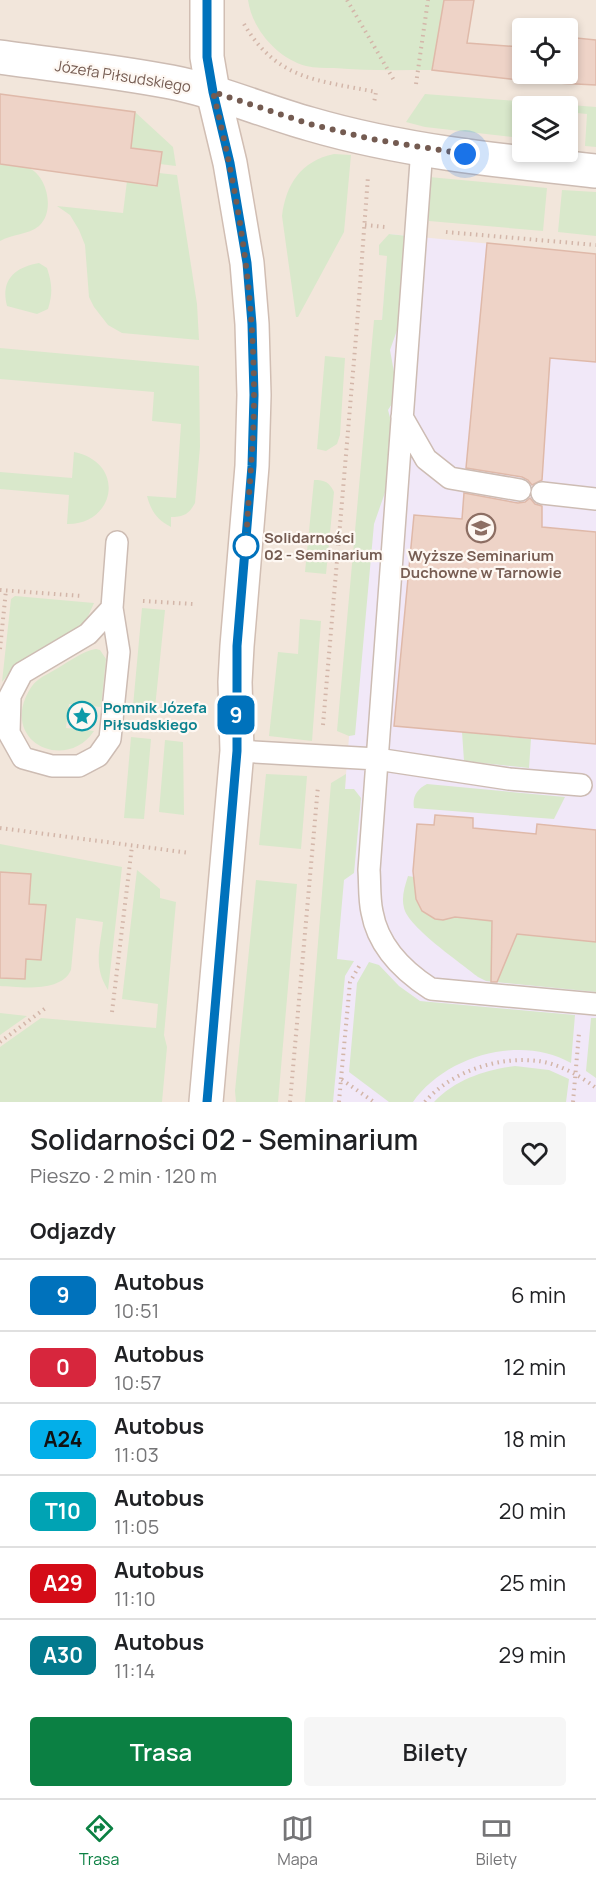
<!DOCTYPE html>
<html lang="pl">
<meta charset="utf-8">
<style>
:root{--surface:#fff;--page:#f6f6f6;--text:#202124;--muted:#757577;--line:#e0e0e0;--accent:#0b8043}
body{margin:0;font-family:Manrope,sans-serif;background:var(--page);color:var(--text);height:100vh;display:flex;flex-direction:column;font-size:22px;white-space:nowrap}
*{box-sizing:border-box;margin:0}
p{font-size:20px;color:var(--muted)}
.icon{flex:none;width:33px;height:33px;fill:none;stroke:currentColor;stroke-width:2;stroke-linecap:round;stroke-linejoin:round}
.map{position:relative;height:1102px;overflow:hidden}
.details{display:flex;flex-direction:column;background:var(--surface);flex:1}
.details>*{flex:none}
.badge{padding:0 12px;border-radius:9px;font-size:21px;line-height:39px}
.controls{position:absolute;left:512px;top:18px;display:grid;gap:12px}
.controls a{display:grid;place-items:center;width:66px;height:66px;border-radius:6px;background:var(--surface);box-shadow:0 3px 9px #0003;font-size:30px}
.you{position:absolute;width:30px;height:30px;margin:-15px;border:4px solid #fff;border-radius:50%;background:#1a73e8;box-shadow:0 0 0 9px #1a73e833}
.map>.badge{position:absolute;translate:-50% -50%;box-shadow:0 0 0 3px #fff}
h2{padding:0 30px;font-size:22px;line-height:54px}
.round{display:grid;place-items:center;flex:none;width:63px;height:63px;border-radius:6px;background:var(--page)}
.overview{display:flex;align-items:center;justify-content:space-between;height:102px;padding:0 30px}
h1{font-size:28px;font-weight:600;line-height:45px}
.button{display:flex;gap:12px;margin-top:auto;padding:12px 30px}
.button a{flex:1;height:69px;border-radius:6px;background:var(--accent);color:#fff;font-size:24px;font-weight:600;line-height:69px;text-align:center}
.button a+a{background:var(--page);color:var(--text)}
ul{padding:0;list-style:none}
li{display:flex;align-items:center;gap:18px;height:72px;padding:0 30px;border-top:2px solid var(--line)}
li div{flex:1}
li b{display:block;font-size:22px}
li em{font-style:normal}
li .badge{min-width:66px;font-weight:700;text-align:center}
.dock{display:flex;justify-content:space-around;align-items:center;height:84px;border-top:2px solid var(--line);background:var(--surface);font-size:16px;color:var(--muted)}
.dock a{display:grid;justify-items:center;gap:3px}
.dock .active{color:var(--accent)}
.map>svg:first-child{display:block}
.residential{fill:#f2e6db;fill-rule:evenodd}
.education{fill:#f1e8f8}
.green{fill:#d9e8cb}
.building{fill:#eed3c7;stroke:#dfb9a9;stroke-width:1.5}
.lines{fill:none;stroke-linecap:round;stroke-linejoin:round}
.lane-casing{stroke:#cdbcb3;stroke-width:24}
.street-casing{stroke:#cdbcb3;stroke-width:36}
.secondary-casing{stroke:#d1beb3;stroke-width:36}
.path{stroke:#d3b6a9;stroke-width:4;stroke-dasharray:1.5 4.5;stroke-linecap:butt}
.lane{stroke:#fff;stroke-width:21}
.street{stroke:#fff;stroke-width:33}
.secondary{stroke:#fff;stroke-width:33}
.line-casing{stroke:#fff;stroke-width:14}
.line{stroke:#0072bc;stroke-width:9}
.walk{stroke:#745b51;stroke-width:6;stroke-dasharray:0 10.8}
.stop-dot{fill:#fff;stroke:#0072bc;stroke-width:3}
.labels{text-anchor:middle;dominant-baseline:central;stroke-width:4.5;stroke-linejoin:round;paint-order:stroke}
.street-label{font-size:15px;fill:#745b51;stroke:#fef8f3}
.stop-label{font-size:15px;font-weight:bold;fill:#745b51;stroke:#fef8f3;text-anchor:start}
.education-label{font-size:15px;font-weight:bold;fill:#785e54;stroke:#fef8f3}
.culture-label{font-size:15px;font-weight:bold;fill:#0d838f;stroke:#fef8f3;text-anchor:start}
</style>
<div class="map">
<svg width="596" height="1102" viewBox="0 0 596 1102">
<rect width="100%" height="100%" fill="#fbf4ec"/>
<path class="residential" d="M0 0H596V1102H0ZM522 28H567V74H522ZM522 106H567V152H522Z"/>
<path class="education" d="M389 234 596 254V1102H320Z"/>
<path class="green" d="M248 0H444L432 70C399 70 367 71 334 68 325 68 315 68 306 66 277 58 252 29 248 0Z
M425 94 596 107V147L585 146 587 114 567 112V106H522V138L425 127 406 122Z
M135 112 173 147 176 166 160 164 161 151 131 148Z
M334 154 351 155 344 232 298 317H296L282 216C286 184 301 161 334 154Z
M0 164C8 165 21 165 29 168 48 177 55 212 39 226 28 235 12 234 0 241Z
M159 173 177 175 197 304 199 340 122 333 108 325 94 307 89 297 85 245 79 230 70 215 57 206 123 213 127 181 157 187Z
M429 177 547 188 543 231 429 221Z
M562 190 596 192V236L558 232Z
M389 234 408 236 401 319 390 350 396 383 395 399 388 410 392 425 389 481 374 524 355 735 349 736 337 731 374 320H382L387 256 379 255V245Z
M39 263 47 268C52 283 53 293 48 309L37 314 7 306C0 279 16 267 39 263Z
M0 348 199 366 200 447 195 503C189 514 184 517 171 517V527C157 520 151 511 147 496L176 498 181 424 152 421 154 392 0 379Z
M325 356 345 358 340 435 337 444 326 451 317 449Z
M74 452C127 463 115 525 67 524L69 495 0 489V472L72 478Z
M314 480C325 480 329 482 334 492L326 574 305 572Z
M15 596 94 603 85 623 28 656 16 665 2 682 11 599Z
M142 608 165 610 155 708 133 706Z
M300 619 321 621 312 741 269 736 278 652 298 654Z
M96 649 100 650 106 659 101 707 69 704 66 728 94 731C68 770 7 746 25 699 28 692 32 684 38 680 44 675 52 672 58 668 70 661 83 651 96 649Z
M462 732 531 739 529 768 464 761Z
M131 737 151 739 144 819 124 818Z
M165 740 183 742 184 815 159 812Z
M266 774 307 776 301 849 259 845Z
M346 774 345 789H354L361 798 354 873 344 880 337 959 354 961 345 976 333 1102H305L331 783Z
M427 784 565 797 554 819 414 808C412 797 417 789 427 784Z
M0 844 122 867 108 990C93 967 100 948 103 922L76 918 71 970C61 993 20 987 0 986V957L41 960 46 906 29 904 31 874 0 872Z
M137 870 160 889V898L176 902 164 1035 167 1047 162 1102H0V1047L41 1018 156 1028 158 1004 122 999Z
M408 876 420 878 416 899C425 918 442 926 460 913V918L494 921 508 951 513 944 514 923 596 942V992L486 981 478 977C461 963 408 927 404 908 401 897 405 886 408 876Z
M256 880 297 884 278 1102H236L235 1091Z
M369 962 379 965 399 986 420 1001 575 1015 571 1063C521 1034 445 1056 413 1102H389L349 1072 357 983Z
M0 1013 27 1016 0 1035Z
M591 1018H596V1078L586 1071Z
M515 1066 549 1070 569 1079 566 1102H434C456 1079 485 1070 515 1066Z"/>
<path class="building" d="M444 0H474L467 43 522 47V74H567V37L596 40V85L536 82 432 70Z
M0 94 135 112 131 148 162 152 157 186 0 164Z
M487 243 596 254V362L550 358 542 480 532 485 528 480 522 477 466 468Z
M464 493 518 503 525 502 530 498 535 504 542 506V527L596 532V744L394 726 414 515 462 519Z
M435 815 473 818V828L536 834 537 824 596 830V942L517 934 497 982H491L492 921 455 917 443 920 435 919 422 911 416 899 413 871 417 824 434 825Z
M0 872 31 874 29 904 46 905 41 960 26 959 25 979 0 978Z"/>
<g class="lines">
<g class="lane-casing">
<path id="lane" d="M422 148 369 870C370 883 369 899 372 912 378 946 403 971 431 989L596 1004
M402 417 426 459 450 478 520 490
M542 493 596 499
M112 608 119 652 110 739 98 756 79 766H52L23 758 9 733 10 696 22 673 88 634 112 608 117 542
M237 751 377 759 509 779 581 785"/>
</g>
<g class="street-casing">
<path id="street" d="M0 57C57 65 114 71 171 82 218 91 263 111 310 124 402 151 501 161 596 171"/>
</g>
<g class="secondary-casing">
<path id="secondary" d="M206 1102 237 751 235 682 237 646 252 466 254 395 252 324 247 263 230 163 213 92 207 57V0"/>
</g>
<path class="path" d="M347 0 395 82
M244 24C277 80 317 80 376 92L374 103
M416 84 428 0
M365 225 385 227
M446 232 596 245
M0 590 82 596
M143 601 193 604
M0 649 6 590
M143 723 191 728
M323 725 357 325 368 176
M0 828 190 853
M112 1012 132 846
M0 1042 47 1007
M341 1079 350 982 361 963
M290 1102 318 786
M339 1102 341 1079 374 1102
M425 1102C450 1072 498 1056 538 1061 557 1063 581 1076 596 1088
M573 1102 579 1033"/>
<use href="#lane" class="lane"/>
<use href="#street" class="street"/>
<use href="#secondary" class="secondary"/>
</g>
<g class="lines">
<g class="line-casing">
<path id="line" d="M207 1102 237 751V646L252 466 254 395 252 324 247 263 230 163 213 92 207 57V0"/>
</g>
<use href="#line" class="line"/>
<path class="walk" d="M246 546C248 496 254 446 254 395 254 290 238 194 213 92L310 124 371 139 465 154"/>
</g>
<defs>
<g id="university-ring" transform="scale(1.5)"><circle r="9.5" fill="#fef8f3" stroke="#8d6e63" stroke-width="1.5"/><path d="M0-5L7-2L0 1L-7-2ZM-4 1L0 2.5L4 1V4Q0 6-4 4Z" fill="#8d6e63"/></g>
<g id="sight-ring" transform="scale(1.5)"><circle r="9.5" fill="#fef8f3" stroke="#0f9aa8" stroke-width="1.5"/><path d="M0-6L1.8-2.2L6-1.7L2.9 1.2L3.7 5.4L0 3.3L-3.7 5.4L-2.9 1.2L-6-1.7L-1.8-2.2Z" fill="#0f9aa8"/></g>
</defs>
<g fill-rule="evenodd">
<use href="#university-ring" x="481" y="528"/>
<use href="#sight-ring" x="82" y="716"/>
</g>
<circle class="stop-dot" cx="246" cy="546" r="12"/>
<g class="labels">
<g class="street-label">
<text transform="translate(123 76) rotate(9)">Józefa Piłsudskiego</text>
</g>
<g class="stop-label">
<text x="264" y="537">Solidarności<tspan x="264" dy="17">02 - Seminarium</tspan></text>
</g>
<g class="education-label">
<text x="481" y="555">Wyższe Seminarium<tspan x="481" dy="17">Duchowne w Tarnowie</tspan></text>
</g>
<g class="culture-label">
<text x="103" y="707">Pomnik Józefa<tspan x="103" dy="17">Piłsudskiego</tspan></text>
</g>
</g>
</svg>
<div class="controls">
<a><svg class="icon" aria-label="locate" viewBox="0 0 24 24"><circle cx="12" cy="12" r="6"/><path d="M12 2v4M12 18v4M2 12h4M18 12h4"/></svg></a>
<a><svg class="icon" aria-label="layers" viewBox="0 0 24 24"><path d="M12 4l9 5-9 5-9-5zM3 14l9 5 9-5"/></svg></a>
</div>
<div class="you" style="left:465px;top:154px"></div>
<b class="badge" style="left:236px;top:715px;background:#0072bc;color:#fff">9</b>
</div>
<section class="details">
<div class="overview"><div><h1>Solidarności 02 - Seminarium</h1><p>Pieszo · 2 min · 120 m</p></div><a class="round"><svg class="icon" aria-label="heart" viewBox="0 0 24 24"><path d="M12 20l-8-8c-3-5 5-10 8-4 3-6 11-1 8 4z"/></svg></a></div>
<h2>Odjazdy</h2>
<ul>
<li><span class="badge" style="background:#0072bc;color:#fff">9</span><div><b>Autobus</b><p>10:51</p></div><em>6 min</em></li>
<li><span class="badge" style="background:#d7263d;color:#fff">0</span><div><b>Autobus</b><p>10:57</p></div><em>12 min</em></li>
<li><span class="badge" style="background:#03afe9;color:#111">A24</span><div><b>Autobus</b><p>11:03</p></div><em>18 min</em></li>
<li><span class="badge" style="background:#00a3b4;color:#fff">T10</span><div><b>Autobus</b><p>11:05</p></div><em>20 min</em></li>
<li><span class="badge" style="background:#d40c17;color:#fff">A29</span><div><b>Autobus</b><p>11:10</p></div><em>25 min</em></li>
<li><span class="badge" style="background:#037a8e;color:#fff">A30</span><div><b>Autobus</b><p>11:14</p></div><em>29 min</em></li>
</ul>
<div class="button"><a>Trasa</a><a>Bilety</a></div>
</section>
<nav class="dock">
<a class="active"><svg class="icon" aria-label="directions" viewBox="0 0 24 24"><path d="M12 3l9 9-9 9-9-9zM9 14v-3h6M13 9l2 2-2 2"/></svg>Trasa</a>
<a><svg class="icon" aria-label="map" viewBox="0 0 24 24"><path d="M3 6l6-2 6 2 6-2v14l-6 2-6-2-6 2zM9 4v14M15 6v14"/></svg>Mapa</a>
<a><svg class="icon" aria-label="tickets" viewBox="0 0 24 24"><path d="M3 7h18v10H3zM15 7v10"/></svg>Bilety</a>
</nav>
